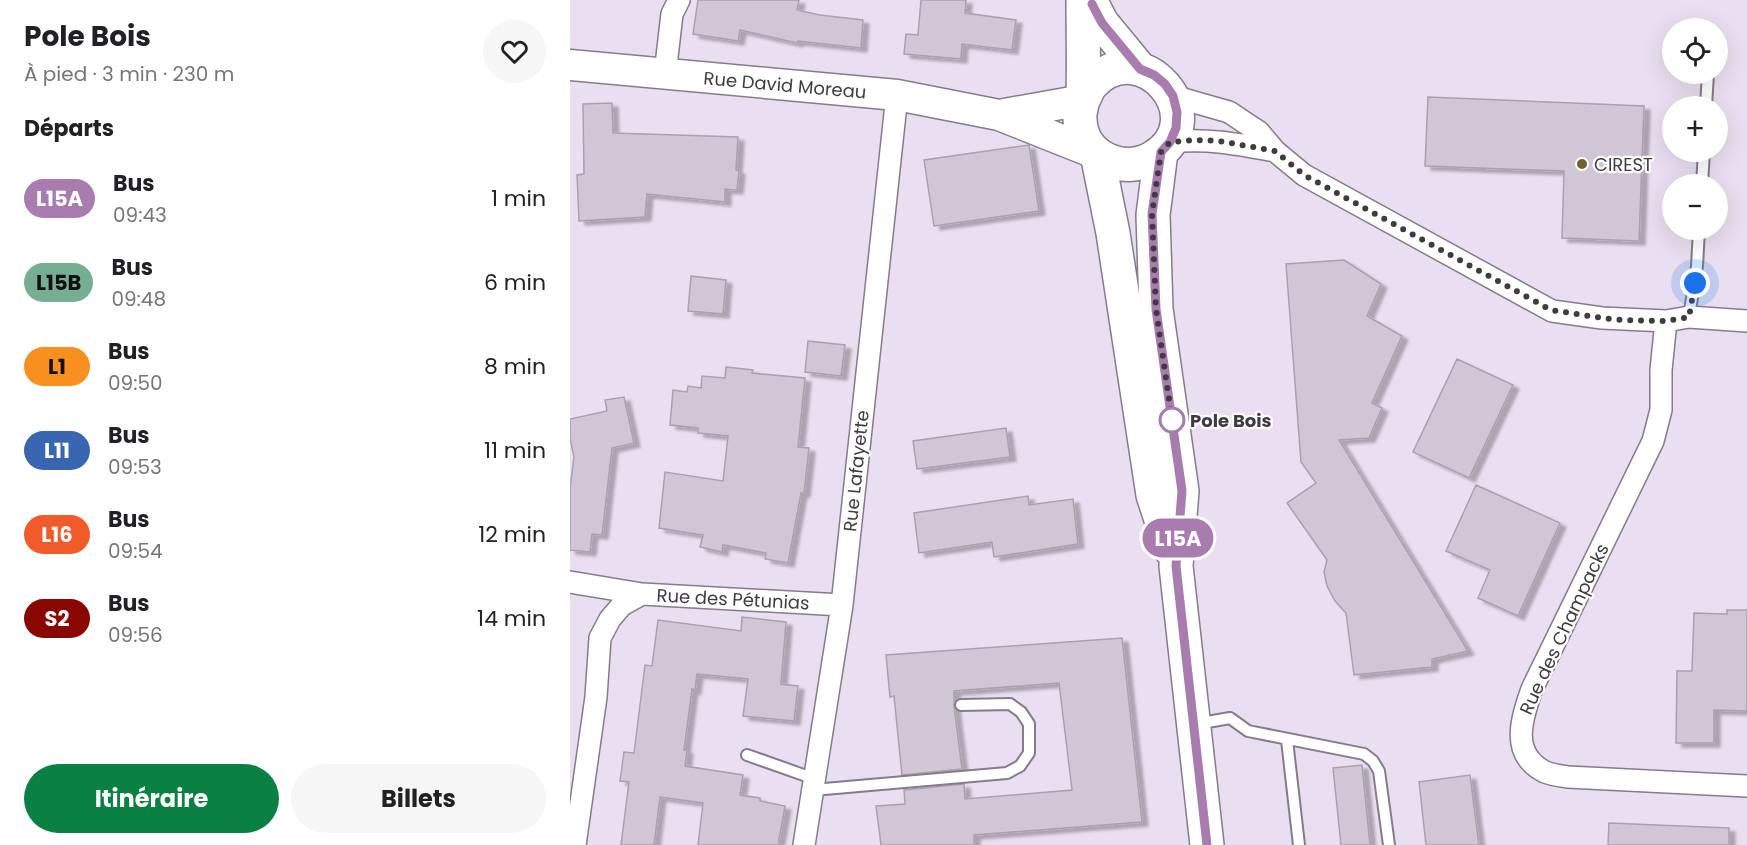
<!DOCTYPE html>
<html lang="fr">
<meta charset="utf-8">
<style>
:root{--surface:#fff;--page:#f6f6f6;--text:#202124;--muted:#757577;--accent:#0b8043}
body{margin:0;font-family:Poppins,sans-serif;background:var(--page);color:var(--text);height:100vh;display:flex;flex-direction:column;font-size:22px;white-space:nowrap}
*{box-sizing:border-box;margin:0}
p{font-size:20px;color:var(--muted)}
.icon{flex:none;width:33px;height:33px;fill:none;stroke:currentColor;stroke-width:2;stroke-linecap:round;stroke-linejoin:round}
.map{position:relative;flex:1;overflow:hidden}
.drawer{display:flex;flex-direction:column;background:var(--surface);width:570px}
.drawer>*{flex:none}
.badge{padding:0 12px;border-radius:20px;font-size:21px;line-height:39px}
.tools{position:absolute;left:1092px;top:18px;display:grid;gap:12px}
.tools a{display:grid;place-items:center;width:66px;height:66px;border-radius:50%;background:var(--surface);box-shadow:0 6px 24px #0002;font-size:30px}
.you{position:absolute;width:30px;height:30px;margin:-15px;border:4px solid #fff;border-radius:50%;background:#1a73e8;box-shadow:0 0 0 9px #1a73e833}
.map>.badge{position:absolute;translate:-50% -50%;box-shadow:0 0 0 3px #fff}
h2{padding:0 24px;font-size:22px;line-height:54px}
.round{display:grid;place-items:center;flex:none;width:63px;height:63px;border-radius:32px;background:var(--page)}
.overview{display:flex;align-items:center;justify-content:space-between;height:102px;padding:0 24px}
h1{font-size:28px;font-weight:700;line-height:45px}
.action{display:flex;gap:12px;margin-top:auto;padding:12px 24px}
.action a{flex:1;height:69px;border-radius:36px;background:var(--accent);color:#fff;font-size:24px;font-weight:700;line-height:69px;text-align:center}
.action a+a{background:var(--page);color:var(--text)}
ul{padding:0;list-style:none}
li{display:flex;align-items:center;gap:18px;height:84px;padding:0 24px}
li div{flex:1}
li b{display:block;font-size:22px}
li em{font-style:normal}
li .badge{min-width:66px;font-weight:700;text-align:center}
main{display:flex;flex:1;min-height:0}
.map>svg:first-child{display:block}
.building{fill:#d0c6d5;stroke:#aaa0af;stroke-width:1.5;filter:url(#shadow)}
.lines{fill:none;stroke-linecap:round;stroke-linejoin:round}
.lane-casing{stroke:#857b8a;stroke-width:14}
.street-casing{stroke:#857b8a;stroke-width:24}
.secondary-casing{stroke:#857b8a;stroke-width:33}
.primary-casing{stroke:#857b8a;stroke-width:36}
.lane{stroke:#fff;stroke-width:10}
.street{stroke:#fff;stroke-width:21}
.secondary{stroke:#fff;stroke-width:30}
.primary{stroke:#fff;stroke-width:33}
.line-casing{stroke:#fff;stroke-width:14}
.line{stroke:#a87cae;stroke-width:9}
.walk{stroke:#3f3b41;stroke-width:6;stroke-dasharray:0 10.8}
.poi-dot{fill:#6e6430;stroke:#fff;stroke-width:2}
.stop-dot{fill:#fff;stroke:#a87cae;stroke-width:3}
.labels{text-anchor:middle;dominant-baseline:central;stroke-width:4.5;stroke-linejoin:round;paint-order:stroke}
.street-label{font-size:18px;fill:#3f3b41;stroke:#fff}
.poi-label{font-size:18px;fill:#3f3b41;stroke:#fff;text-anchor:start}
.stop-label{font-size:18px;font-weight:bold;fill:#3f3b41;stroke:#fff;text-anchor:start}
</style>
<main>
<section class="drawer">
<div class="overview"><div><h1>Pole Bois</h1><p>À pied · 3 min · 230 m</p></div><a class="round"><svg class="icon" aria-label="heart" viewBox="0 0 24 24"><path d="M12 20l-8-8c-3-5 5-10 8-4 3-6 11-1 8 4z"/></svg></a></div>
<h2>Départs</h2>
<ul>
<li><span class="badge" style="background:#a87cae;color:#fff">L15A</span><div><b>Bus</b><p>09:43</p></div><em>1 min</em></li>
<li><span class="badge" style="background:#76ae93;color:#111">L15B</span><div><b>Bus</b><p>09:48</p></div><em>6 min</em></li>
<li><span class="badge" style="background:#f7901e;color:#111">L1</span><div><b>Bus</b><p>09:50</p></div><em>8 min</em></li>
<li><span class="badge" style="background:#3866b0;color:#fff">L11</span><div><b>Bus</b><p>09:53</p></div><em>11 min</em></li>
<li><span class="badge" style="background:#f15a29;color:#fff">L16</span><div><b>Bus</b><p>09:54</p></div><em>12 min</em></li>
<li><span class="badge" style="background:#890700;color:#fff">S2</span><div><b>Bus</b><p>09:56</p></div><em>14 min</em></li>
</ul>
<div class="action"><a>Itinéraire</a><a>Billets</a></div>
</section>
<div class="map">
<svg width="1177" height="845" viewBox="0 0 1177 845">
<defs>
<filter id="shadow"><feDropShadow dx="6" dy="4" stdDeviation="1.5" flood-color="#0004"/></filter>
</defs>
<rect width="100%" height="100%" fill="#eadff0"/>
<path class="building" d="M128 0H229L227 10 250 15 293 20 291 48 228 41 227 43 170 30 168 41 123 34Z
M351 0H396L395 13 446 20 442 50 392 44 391 59 334 54 336 34 348 35Z
M858 97 1074 106 1069 241 992 238 994 171 855 166Z
M42 103 43 133 168 137 166 170 169 171 167 190 155 189V202L77 194 75 217 9 221 7 175 14 174 13 104Z
M459 145 469 211 364 226 354 160Z
M774 260 811 284 797 316 832 336 802 403 812 408 799 438 769 440 898 651 862 659V667L784 675 776 613 765 601 757 586 754 572 757 560 717 503 746 483 731 462 716 264Z
M121 276 156 280 153 314 118 311Z
M238 341 275 345 271 376 235 372Z
M887 359 943 385 899 478 843 452Z
M156 367 183 370 182 373 235 378 228 447 239 448 234 493H231L218 563 195 559 196 553 153 545 152 552 130 547 133 535 89 528 95 472 153 481 158 436 128 433V428L100 425 103 390 117 392 118 386 131 388 132 376 155 378Z
M54 397 64 443 42 448 32 535 22 534 20 552 0 550V489L4 457 0 438V419L37 411 35 400Z
M436 428 440 457 347 469 343 441Z
M906 485 990 523 948 616 908 598 920 570 876 551Z
M458 496 459 505 503 499 508 544 424 557 422 542 349 553 344 513Z
M1157 610H1177V711L1144 710V743H1106L1107 671H1122L1124 613 1157 614Z
M172 617 216 622 211 684 228 686 224 721 173 716 178 679 127 674 125 690 122 689 114 750H117L115 766 173 775 170 795 190 798V801L215 806 208 845H128L133 803 90 797 84 845H51L59 782 50 781 54 752 64 753 75 665 82 666 88 620 171 631Z
M552 638 572 822 404 835V845H311L306 806 335 804 334 790 394 784 395 799 502 790 489 683 384 691V706L392 769 332 775 324 696 320 697 316 655Z
M792 765 800 845H771L763 768Z
M900 775 909 845H856L849 782Z
M1039 823 1159 828V845H1038Z"/>
<g class="lines">
<g class="lane-casing">
<path id="lane" d="M1136 106 1138 74
M1132 184 1134 152
M1119 317 1127 266 1129 230
M626 724 660 718 678 731 794 754 803 761 809 771 819 845
M717 740 729 845
M177 755 245 779
M243 790 437 773 450 766 459 753V724L451 712 440 704 391 705"/>
</g>
<g class="street-casing">
<path id="street" d="M95 74 102 14 109 0
M603 96 659 112 689 132 705 151 734 175 982 311 1032 318 1096 321 1119 317 1177 321
M600 142C638 138 668 144 705 151
M1096 321 1091 370V410L1083 441 962 689C952 718 939 754 975 772 982 775 991 776 998 777L1177 786
M0 582 72 594
M5 845 26 697 30 638 40 619 52 605 72 594 272 605
M234 845 272 605 327 95"/>
</g>
<g class="secondary-casing">
<path id="secondary" d="M0 65 327 95 429 115 527 154
M429 115 513 100"/>
</g>
<g class="primary-casing">
<path id="primary" d="M520 0 532 23 570 69
M513 100C516 95 518 88 522 84 571 31 646 118 584 157 554 176 511 157 510 119 509 112 513 104 513 97 514 64 513 32 513 0
M591 152 583 215 586 309 612 491 606 566 637 845
M527 154 543 233 583 495 601 550"/>
</g>
<use href="#lane" class="lane"/>
<use href="#street" class="street"/>
<use href="#secondary" class="secondary"/>
<use href="#primary" class="primary"/>
</g>
<g class="lines">
<g class="line-casing">
<path id="line" d="M522 4 532 23 570 69 584 75 595 84 603 96 607 112 606 128 600 142 591 152 582 214 586 309 612 491 606 566 637 845"/>
</g>
<use href="#line" class="line"/>
<path class="walk" d="M602 420 586 309 582 214 591 152 600 142 627 140 649 141 705 151 734 175 981 310 1032 318 1053 320 1096 321 1119 317 1125 283"/>
</g>
<circle class="poi-dot" cx="1012" cy="164" r="6"/>
<circle class="stop-dot" cx="602" cy="420" r="12"/>
<g class="labels">
<g class="street-label">
<text transform="translate(215 85) rotate(5)">Rue David Moreau</text>
<text transform="translate(286 471) rotate(-84)">Rue Lafayette</text>
<text transform="translate(163 599) rotate(3)">Rue des Pétunias</text>
<text transform="translate(994 629) rotate(-65)">Rue des Champacks</text>
</g>
<g class="poi-label">
<text x="1024" y="164">CIREST</text>
</g>
<g class="stop-label">
<text x="620" y="420">Pole Bois</text>
</g>
</g>
</svg>
<div class="tools">
<a><svg class="icon" aria-label="locate" viewBox="0 0 24 24"><circle cx="12" cy="12" r="6"/><path d="M12 2v4M12 18v4M2 12h4M18 12h4"/></svg></a>
<a>+</a>
<a>−</a>
</div>
<div class="you" style="left:1125px;top:283px"></div>
<b class="badge" style="left:608px;top:538px;background:#a87cae;color:#fff">L15A</b>
</div>
</main>
